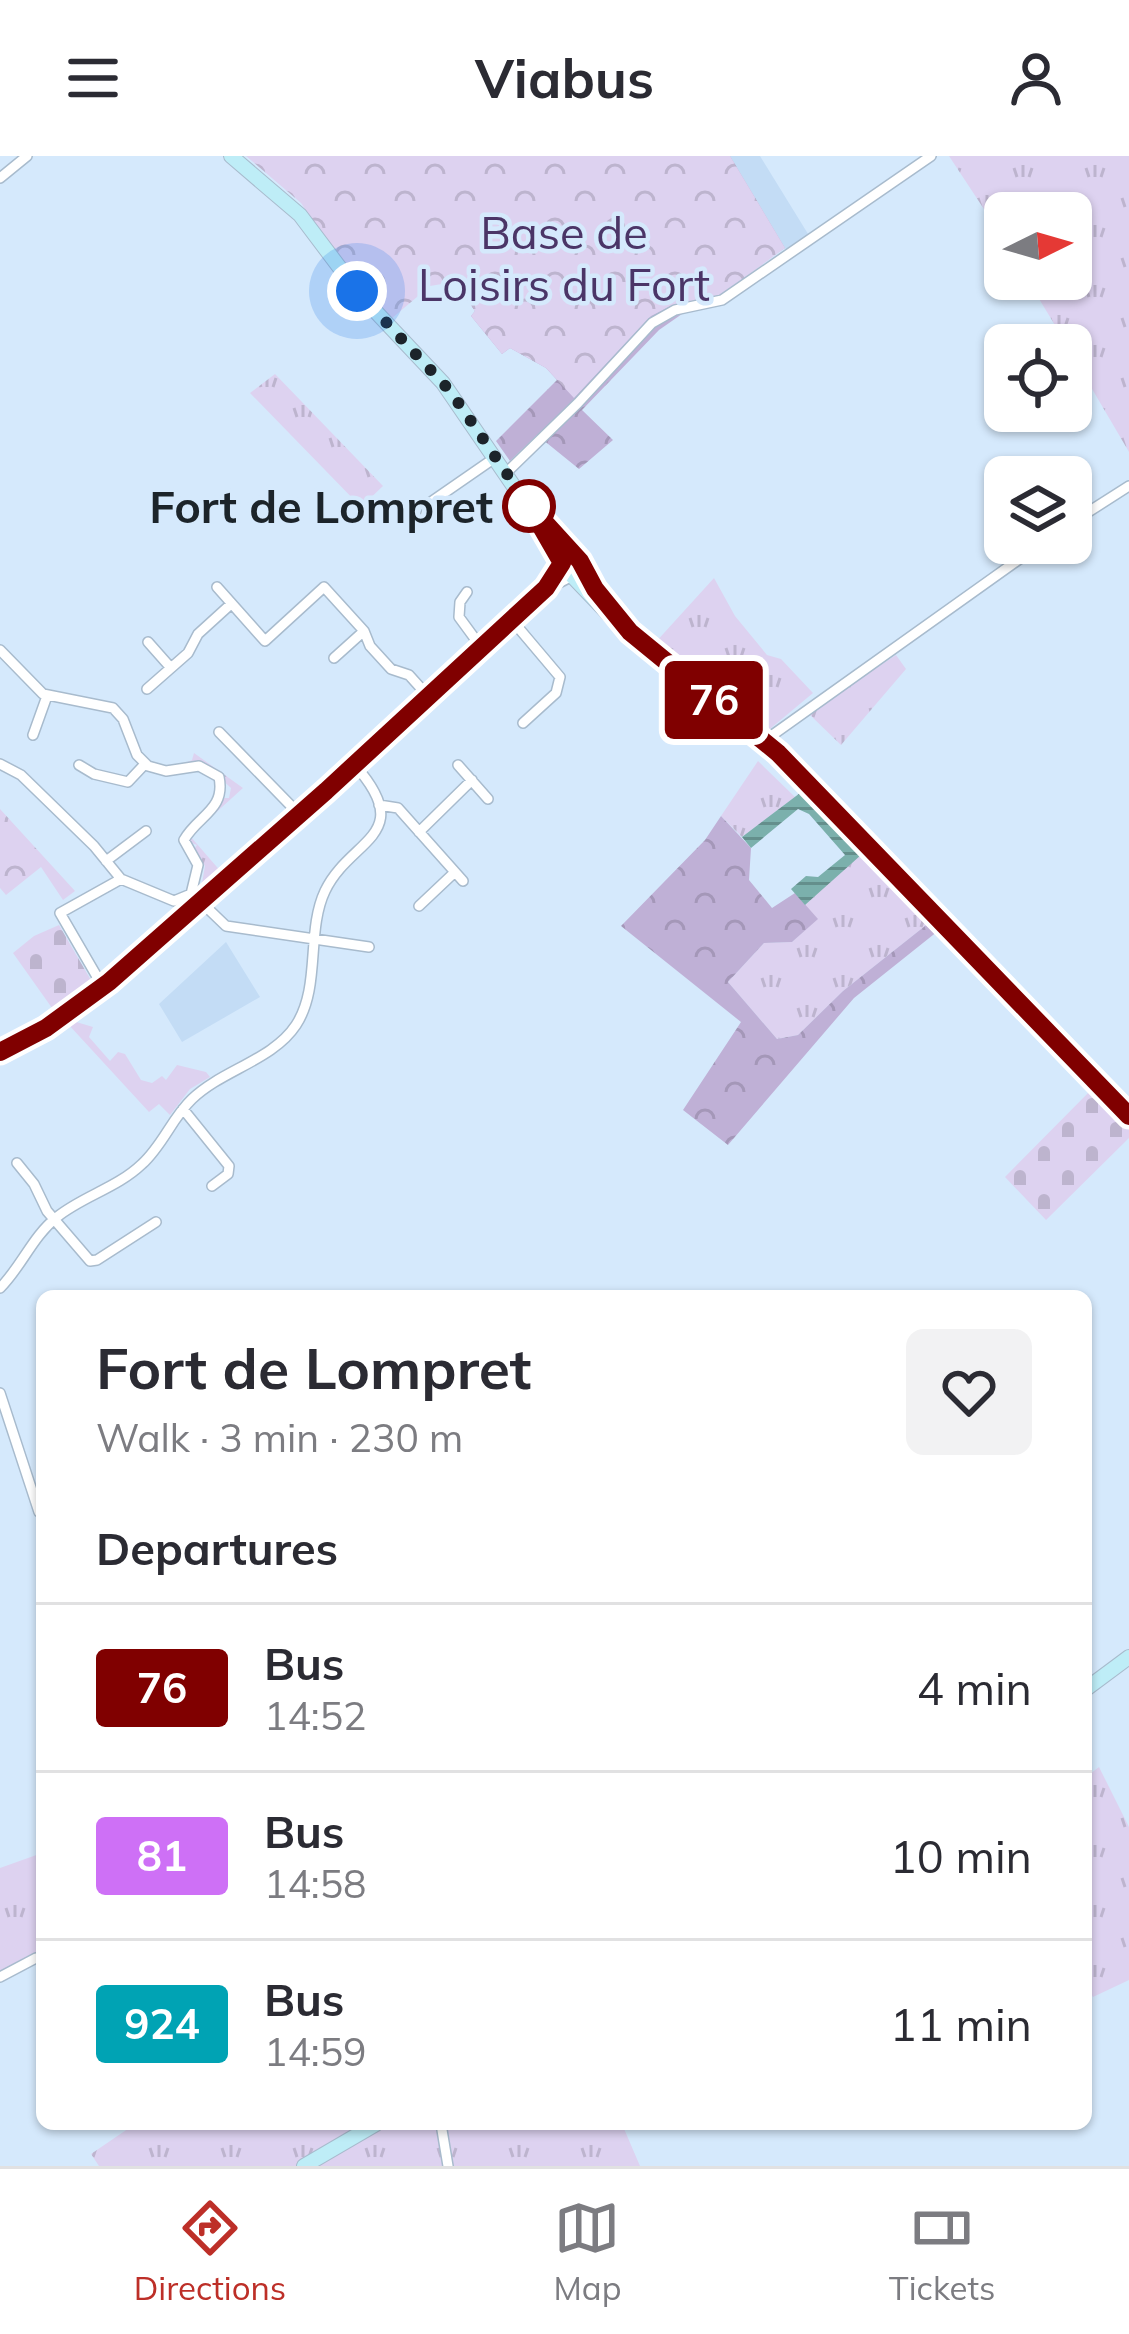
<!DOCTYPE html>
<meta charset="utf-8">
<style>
:root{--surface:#fff;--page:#f2f2f3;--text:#2b2b33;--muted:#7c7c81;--line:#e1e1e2;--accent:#bd2f28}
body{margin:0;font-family:Mulish,sans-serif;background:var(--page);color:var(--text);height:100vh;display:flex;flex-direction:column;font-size:45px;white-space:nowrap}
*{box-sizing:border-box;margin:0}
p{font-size:39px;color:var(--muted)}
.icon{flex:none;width:66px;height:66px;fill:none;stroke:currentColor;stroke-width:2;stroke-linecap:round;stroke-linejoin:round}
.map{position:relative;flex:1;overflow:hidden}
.side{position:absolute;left:36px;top:1134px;width:1056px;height:840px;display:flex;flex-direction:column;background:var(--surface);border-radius:18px;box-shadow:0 3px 9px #0004}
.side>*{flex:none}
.badge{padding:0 24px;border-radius:9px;font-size:42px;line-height:78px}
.needle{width:78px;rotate:85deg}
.buttons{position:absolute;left:984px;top:36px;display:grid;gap:24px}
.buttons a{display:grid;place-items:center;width:108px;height:108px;border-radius:18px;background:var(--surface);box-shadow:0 3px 9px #0004;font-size:60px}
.you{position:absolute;width:60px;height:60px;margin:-30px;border:9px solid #fff;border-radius:50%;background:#1a73e8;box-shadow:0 0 0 18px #1a73e833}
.map>.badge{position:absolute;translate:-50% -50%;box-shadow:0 0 0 6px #fff}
h2{padding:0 60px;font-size:45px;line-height:108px}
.round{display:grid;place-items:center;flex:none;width:126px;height:126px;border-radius:18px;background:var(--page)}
.head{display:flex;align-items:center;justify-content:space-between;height:204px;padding:0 60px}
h1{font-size:57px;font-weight:700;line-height:90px}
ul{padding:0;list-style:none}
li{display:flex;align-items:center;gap:36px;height:168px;padding:0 60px;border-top:3px solid var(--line)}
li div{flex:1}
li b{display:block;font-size:45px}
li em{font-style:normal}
li .badge{min-width:132px;font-weight:700;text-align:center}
header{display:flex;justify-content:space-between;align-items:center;height:156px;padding:0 60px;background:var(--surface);font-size:54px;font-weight:700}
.dock{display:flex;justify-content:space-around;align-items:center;height:168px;border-top:3px solid var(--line);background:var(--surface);font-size:33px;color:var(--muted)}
.dock a{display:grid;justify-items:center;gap:6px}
.dock .current{color:var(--accent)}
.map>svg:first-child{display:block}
.built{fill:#c3dcf5}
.grass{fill:url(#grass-tufts)}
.forest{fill:url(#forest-crowns)}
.cemetery{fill:url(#cemetery-stones)}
.park{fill:url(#park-crowns)}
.water{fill:url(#water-rules)}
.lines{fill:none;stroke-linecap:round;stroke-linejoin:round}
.minor-casing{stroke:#a8bbcd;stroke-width:12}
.tertiary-casing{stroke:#a8bbcd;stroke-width:15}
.secondary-casing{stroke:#a8bbcd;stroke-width:16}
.minor{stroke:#fff;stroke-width:9}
.tertiary{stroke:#fff;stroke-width:12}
.secondary{stroke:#beedf7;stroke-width:14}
.line-casing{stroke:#fff;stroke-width:27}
.line{stroke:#800000;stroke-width:18}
.walk{stroke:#1c242a;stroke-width:12;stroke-dasharray:0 21.6}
.stop-dot{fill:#fff;stroke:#800000;stroke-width:6}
.labels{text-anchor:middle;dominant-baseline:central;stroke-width:9;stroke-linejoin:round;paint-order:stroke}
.park-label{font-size:45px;fill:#4b3567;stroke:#d5e9fc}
.stop-label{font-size:45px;font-weight:bold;fill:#1c242a;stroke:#d5e9fc;text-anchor:end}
</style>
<header><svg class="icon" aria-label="menu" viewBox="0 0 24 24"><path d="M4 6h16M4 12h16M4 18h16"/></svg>Viabus<svg class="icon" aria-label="person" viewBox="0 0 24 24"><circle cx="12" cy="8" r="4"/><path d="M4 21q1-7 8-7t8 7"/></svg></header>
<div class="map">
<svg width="1129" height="2010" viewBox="0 0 1129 2010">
<defs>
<pattern id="grass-tufts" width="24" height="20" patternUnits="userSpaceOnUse" patternTransform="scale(3)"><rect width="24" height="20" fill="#ddd2f0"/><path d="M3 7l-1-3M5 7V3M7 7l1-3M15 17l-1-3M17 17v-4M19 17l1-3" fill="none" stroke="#bdb4ce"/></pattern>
<pattern id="forest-crowns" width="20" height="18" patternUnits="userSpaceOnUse" patternTransform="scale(3)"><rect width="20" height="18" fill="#bfb0d6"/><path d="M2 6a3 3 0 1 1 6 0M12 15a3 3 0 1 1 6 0" fill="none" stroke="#a497b8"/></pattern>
<pattern id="cemetery-stones" width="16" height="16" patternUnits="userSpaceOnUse" patternTransform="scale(3)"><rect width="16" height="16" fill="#ddd2f0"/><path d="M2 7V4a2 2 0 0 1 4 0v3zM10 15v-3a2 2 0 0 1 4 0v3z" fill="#bdb4ce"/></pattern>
<pattern id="park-crowns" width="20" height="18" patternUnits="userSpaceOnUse" patternTransform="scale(3)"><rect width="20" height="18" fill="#ddd2f0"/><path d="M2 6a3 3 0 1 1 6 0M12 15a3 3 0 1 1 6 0" fill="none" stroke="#bdb4ce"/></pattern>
<pattern id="water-rules" width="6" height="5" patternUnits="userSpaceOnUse" patternTransform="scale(3)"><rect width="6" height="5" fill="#7bb0ac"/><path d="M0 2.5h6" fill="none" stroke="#648f8c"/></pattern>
</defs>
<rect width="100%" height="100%" fill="#d5e9fc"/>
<path class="built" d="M730 0H760L813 86 791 102Z
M226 786 260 841 182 886 159 848Z"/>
<path class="grass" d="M949 0H1129V296L1071 197V189H1067L1027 123H1071V57H1005V85Z
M275 218 383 330 361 351 250 237Z
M714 422 735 460 767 499 781 503 813 537 753 587 669 520 680 508 654 488Z
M896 499 906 513 841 589 808 557Z
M194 597 243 632 190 680 223 718 199 738 196 735 201 733 205 710 194 693 197 689 189 686V680L219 652 224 642H229L231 632 205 608 176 611 192 604Z
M758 605 795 641 742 681 721 660Z
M864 694 930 766 843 835 798 879 777 883 728 826 764 787 792 786 817 763 805 749Z
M73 865 93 871 89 881 110 905 118 896 125 898 141 924 152 927 162 920 166 924 177 909 206 916 210 921 190 933 170 959 159 948 149 956 68 868Z
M1099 1611 1129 1671V1824L1093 1841 1086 1829V1621Z
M42 1697V1795L0 1817V1712Z
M135 1968H447L450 1974 462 1968H622L640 2010H99L91 1998Z"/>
<path class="forest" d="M730 0 785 92 697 148H676L682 158 659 174 582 254 613 284 579 313 537 279 510 305 496 285 557 224 546 212 510 192 502 198 471 160 475 155 459 132Z
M721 660 751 692 749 724 772 752 795 737 818 763 792 786 764 787 728 826 777 883 798 879 843 835 930 766 938 775 854 842 728 989 683 954 741 866 621 770 705 684Z"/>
<path class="cemetery" d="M59 769 92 826 52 852 13 797 34 780Z
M1092 933 1129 972V982L1046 1064 1005 1021Z"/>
<path class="park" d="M246 0H730L785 92 714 144 675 148 651 160 574 242 546 212 510 192 502 198 471 160 475 155 454 126 430 130 391 163 345 112 301 47Z
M0 653 75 735 63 744 41 711 6 739 0 732Z"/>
<path class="water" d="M804 634 861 699 805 749 791 733 806 720 818 721 845 699 809 658 798 653 751 692 742 681Z"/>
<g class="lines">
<g class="minor-casing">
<path id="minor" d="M0 22 27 0
M506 317 578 247 652 167 675 154 722 144 931 0
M426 358 431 346 496 301
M1071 367 1129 330
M217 431 265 485 324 431 364 475 370 490 391 513 409 519 427 539
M467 436 460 446 459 461 481 491
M511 463 560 521 556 537 523 567
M148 486 171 512
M0 494 43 538 113 552 123 563 137 599 148 610 166 615 199 610 219 621C226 654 197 660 184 684L198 709 191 738 174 745 121 723 94 690 21 619 0 608
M334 502 364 475
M147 533 188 497 198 478 231 448
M219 576 298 657
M33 579 47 540
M764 585 1042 387
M79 609 94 618 128 626 145 608
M458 609 488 643
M379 649 398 652 463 725
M419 676 472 624
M106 705 146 675
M201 746 226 770 369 791
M419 750 455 716
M103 831 60 757 121 723
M183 953 229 1010 228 1018 212 1030
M17 1007 34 1028 47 1055 90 1105 97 1104 156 1066
M0 1132C22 1110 32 1081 57 1061 83 1040 117 1032 142 1008 163 989 172 962 192 943 222 914 273 904 296 869 321 831 306 775 325 735 350 682 419 680 353 607
M0 1237 39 1356
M0 1821 36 1802
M441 1968 448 2010"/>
</g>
<g class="tertiary-casing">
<path id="tertiary" d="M0 895C75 860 115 815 177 764 305 660 423 543 546 432L569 420"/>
</g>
<g class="secondary-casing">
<path id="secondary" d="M231 0 300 59 361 140 443 227 556 392 563 415 572 420
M558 384 579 403 595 433
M572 420 616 466 775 594 1129 960
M1086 1533 1129 1501
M304 2010 376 1968"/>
</g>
<use href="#minor" class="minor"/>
<use href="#tertiary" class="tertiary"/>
<use href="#secondary" class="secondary"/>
</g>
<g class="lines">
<g class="line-casing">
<path id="line" d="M0 896 46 872 109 826 326 635 546 432 562 407 528 348 580 405 595 433 630 476 778 597 1129 960"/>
</g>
<use href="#line" class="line"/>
<path class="walk" d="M357 135 451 236 529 350"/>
</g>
<circle class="stop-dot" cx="529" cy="350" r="24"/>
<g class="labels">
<g class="park-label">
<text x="564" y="76">Base de<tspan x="564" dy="52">Loisirs du Fort</tspan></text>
</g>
<g class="stop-label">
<text x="493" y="350">Fort de Lompret</text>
</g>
</g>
</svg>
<div class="buttons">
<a><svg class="needle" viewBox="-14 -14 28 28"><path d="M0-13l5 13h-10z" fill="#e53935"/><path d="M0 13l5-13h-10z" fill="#7c7c81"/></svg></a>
<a><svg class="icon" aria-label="locate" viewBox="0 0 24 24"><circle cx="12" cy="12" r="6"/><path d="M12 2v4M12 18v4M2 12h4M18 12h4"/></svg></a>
<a><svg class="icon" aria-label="layers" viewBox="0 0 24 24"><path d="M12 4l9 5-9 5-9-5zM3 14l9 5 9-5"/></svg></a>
</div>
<div class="you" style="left:357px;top:135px"></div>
<b class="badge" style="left:714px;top:544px;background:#800000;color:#fff">76</b>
<section class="side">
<div class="head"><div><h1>Fort de Lompret</h1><p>Walk · 3 min · 230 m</p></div><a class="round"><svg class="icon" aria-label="heart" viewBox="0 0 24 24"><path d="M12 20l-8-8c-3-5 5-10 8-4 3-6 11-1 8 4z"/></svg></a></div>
<h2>Departures</h2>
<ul>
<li><span class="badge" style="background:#800000;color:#fff">76</span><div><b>Bus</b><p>14:52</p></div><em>4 min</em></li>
<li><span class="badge" style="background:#ce70f6;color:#fff">81</span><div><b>Bus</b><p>14:58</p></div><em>10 min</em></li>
<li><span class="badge" style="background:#00a3b4;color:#fff">924</span><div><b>Bus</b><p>14:59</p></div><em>11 min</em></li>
</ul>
</section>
</div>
<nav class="dock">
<a class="current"><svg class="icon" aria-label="directions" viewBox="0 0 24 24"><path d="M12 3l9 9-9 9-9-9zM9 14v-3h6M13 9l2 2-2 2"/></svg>Directions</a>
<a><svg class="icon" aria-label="map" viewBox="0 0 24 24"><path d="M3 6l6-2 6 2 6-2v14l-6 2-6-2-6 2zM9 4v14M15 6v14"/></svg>Map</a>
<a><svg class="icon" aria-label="tickets" viewBox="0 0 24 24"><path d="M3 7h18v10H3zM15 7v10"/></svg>Tickets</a>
</nav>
